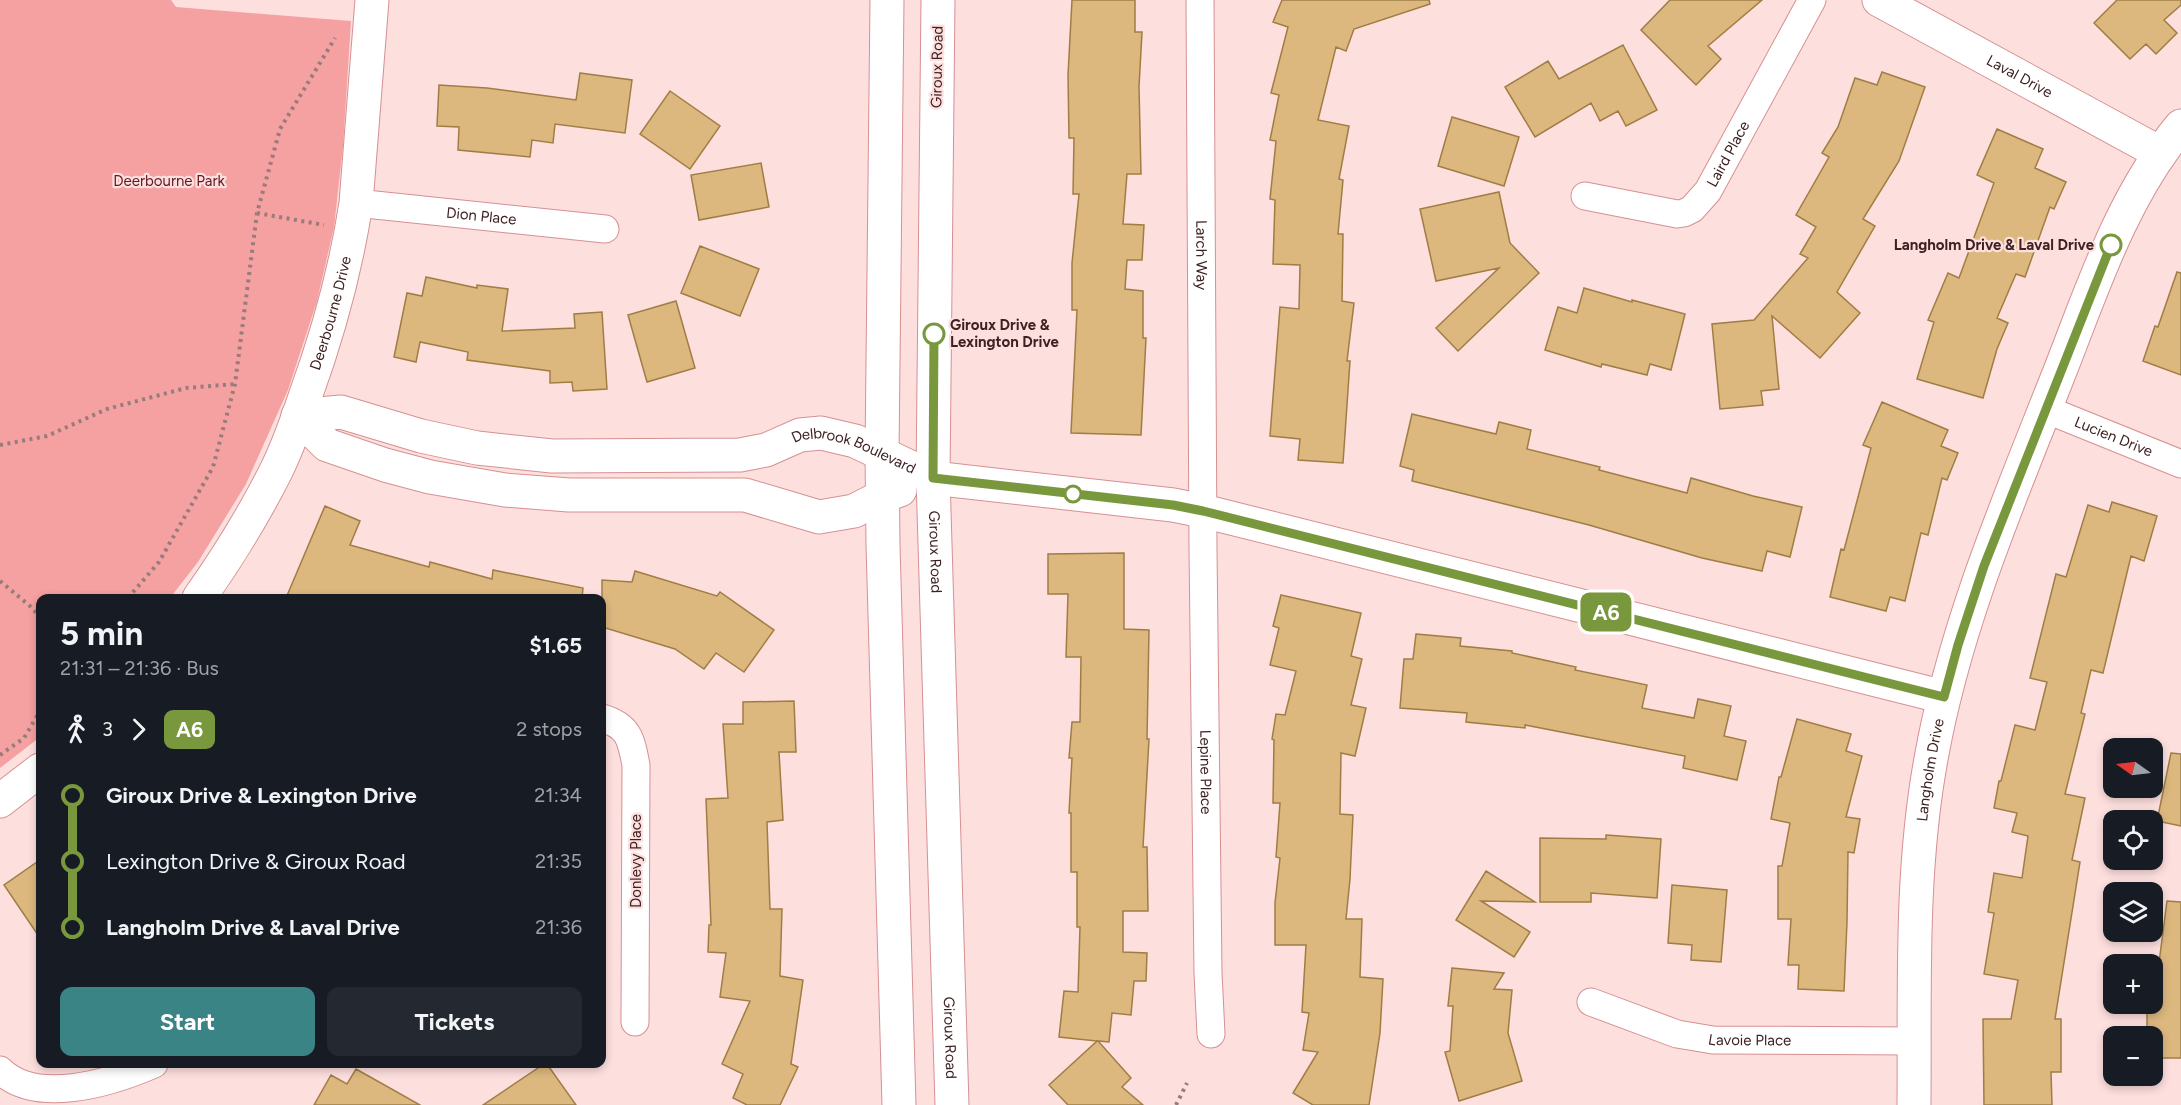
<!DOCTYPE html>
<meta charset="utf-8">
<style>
:root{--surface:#171b24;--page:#242831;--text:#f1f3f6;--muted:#9ea1a6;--accent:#3b8486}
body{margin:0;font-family:Figtree,sans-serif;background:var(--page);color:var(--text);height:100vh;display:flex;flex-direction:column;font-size:22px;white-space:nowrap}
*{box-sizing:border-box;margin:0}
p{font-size:20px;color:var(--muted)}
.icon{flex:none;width:33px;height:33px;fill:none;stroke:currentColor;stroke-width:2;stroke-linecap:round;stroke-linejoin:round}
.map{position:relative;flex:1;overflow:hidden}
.details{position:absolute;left:36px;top:594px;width:570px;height:474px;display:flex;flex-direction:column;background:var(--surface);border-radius:12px;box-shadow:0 3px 9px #0003}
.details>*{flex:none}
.badge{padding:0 12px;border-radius:9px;font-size:21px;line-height:39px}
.needle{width:39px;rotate:284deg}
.controls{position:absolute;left:2103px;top:738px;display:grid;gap:12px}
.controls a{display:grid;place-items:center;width:60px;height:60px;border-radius:12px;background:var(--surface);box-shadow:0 3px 9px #0003;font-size:30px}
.map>.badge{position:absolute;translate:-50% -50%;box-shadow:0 0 0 3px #fff}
.legs{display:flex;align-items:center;gap:9px;height:66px;padding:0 24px;font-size:20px}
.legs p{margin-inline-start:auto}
.overview{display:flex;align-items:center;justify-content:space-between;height:102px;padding:0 24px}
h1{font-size:33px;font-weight:700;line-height:45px}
.button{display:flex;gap:12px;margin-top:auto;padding:12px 24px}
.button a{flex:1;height:69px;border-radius:12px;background:var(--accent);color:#fff;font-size:24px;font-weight:700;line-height:69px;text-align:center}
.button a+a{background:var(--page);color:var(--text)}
ul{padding:0 24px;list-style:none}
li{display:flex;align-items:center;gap:21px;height:66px;font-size:22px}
li i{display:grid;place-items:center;width:9px;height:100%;margin:0 8px;background:currentColor}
li i::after{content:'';width:15px;height:15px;margin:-8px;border:4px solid;border-radius:50%;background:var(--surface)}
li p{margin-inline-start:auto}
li:first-child i{background:linear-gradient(#0000 50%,currentColor 0)}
li:last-child i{background:linear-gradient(currentColor 50%,#0000 0)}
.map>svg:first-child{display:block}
.green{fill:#f5a0a1}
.building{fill:#dcb87f;stroke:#a07d45;stroke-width:1.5}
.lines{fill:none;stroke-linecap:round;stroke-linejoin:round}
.street-casing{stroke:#d69091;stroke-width:29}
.secondary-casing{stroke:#d69091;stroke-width:35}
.path{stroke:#987b7b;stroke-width:4;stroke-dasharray:3 4.5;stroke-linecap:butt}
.street{stroke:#fff;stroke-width:27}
.secondary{stroke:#fff;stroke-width:33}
.line-1-casing{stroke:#fff;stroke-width:14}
.line-1{stroke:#79983d;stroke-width:9}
.stop-1-dot{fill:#fff;stroke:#79983d;stroke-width:3}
.labels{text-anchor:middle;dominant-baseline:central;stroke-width:4.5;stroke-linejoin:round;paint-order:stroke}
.street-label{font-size:15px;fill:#3e2223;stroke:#fddfde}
.park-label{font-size:15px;fill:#611821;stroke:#fddfde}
.stop-label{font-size:15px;font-weight:bold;fill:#3e2223;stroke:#fddfde;text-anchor:end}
</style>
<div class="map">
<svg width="2181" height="1105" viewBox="0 0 2181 1105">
<rect width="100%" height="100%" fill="#fddfde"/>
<path class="green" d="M0 0H171L176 7 351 21 343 146 334 227 317 301 288 390 246 484 198 562 170 598H40V737L0 768Z"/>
<path class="building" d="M1072 0H1135V32H1142L1139 87 1141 174H1127L1123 224 1144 225 1142 260H1127L1125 289 1143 291V338H1146L1141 435 1071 433 1077 310H1072V263L1079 194H1073L1074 138H1069L1068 75Z
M1282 0H1429L1430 4 1354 29 1346 51 1336 47 1318 120 1349 126 1339 179 1343 180 1338 234H1343L1342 301 1354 303 1347 361H1350L1343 463 1298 460 1300 439 1270 436 1280 307 1299 309 1300 265 1273 264 1275 200 1270 199 1276 141 1270 140 1279 95 1271 93 1288 27 1273 22Z
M1670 0H1762L1708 46 1721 59 1696 85 1641 30Z
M2117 0H2181V5L2164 20 2177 33 2156 54 2146 44 2130 59 2094 23Z
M1623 45 1657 110 1626 126 1618 111 1600 121 1591 103 1535 137 1505 87 1548 61 1559 79Z
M1882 72 1925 87 1899 161 1863 219 1875 226 1837 292 1860 313 1820 358 1772 316 1779 389 1761 391 1763 405 1720 409 1712 324 1754 320 1808 258 1800 254 1816 227 1796 215 1829 157 1822 153 1838 127 1855 78 1877 85Z
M580 73 632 80 625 133 555 124 553 143 532 140 530 157 458 150 459 127 437 126 439 85 487 88 576 100Z
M670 91 720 126 690 169 640 134Z
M1452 117 1519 137 1504 186 1438 166Z
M1997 129 2043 149 2035 168 2066 182 2054 209 2050 207 2025 277 2016 274 1997 318 2008 323 1997 349 1983 398 1917 379 1934 322 1928 320 1948 273 1959 278 1994 183 1977 175Z
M761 163 769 207 699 220 691 175Z
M1499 192 1510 243 1539 273 1458 351 1436 328 1499 268 1436 281 1420 209Z
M700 246 759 269 740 316 681 293Z
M2177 272 2181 273V375L2143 361 2155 326 2158 327Z
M426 277 477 288V285L508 289 502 331 575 328 574 314 602 312 607 389 573 391 572 382 550 383V371L467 360 468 352 420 342 416 362 394 357 407 293 422 296Z
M1584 288 1632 302V300L1685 314 1671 370 1650 364 1647 375 1602 364 1601 367 1545 350 1558 307 1577 313Z
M676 301 695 368 647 382 628 315Z
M1882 402 1948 430 1941 446 1958 453 1947 480 1942 478 1928 535 1921 533 1905 601 1890 597 1886 611 1830 597 1841 549 1844 550 1871 448 1863 445Z
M1412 414 1496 434 1499 422 1531 430 1527 449 1600 467 1599 470 1687 493 1691 478 1753 496 1802 507 1790 557 1767 551 1762 571 1702 558 1589 525 1412 481 1414 470 1400 466Z
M2112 502 2157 516 2144 561 2131 556 2103 673 2091 670 2081 713 2085 714 2065 794 2085 798 2072 860 2080 862 2055 1019H2061V1072H2051L2052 1105H1984L1983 1019H2011L2018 980 1984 974 1994 913 1988 912 1994 873 2022 878 2028 836 2012 832 2017 813 1994 808 1999 781H2001L2015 725 2035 730 2047 682 2030 678 2056 574 2066 577 2088 505 2109 512Z
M325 506 360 521 350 545 429 567 430 562 492 579 493 570 583 588 582 598H286Z
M1124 553V629L1149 630 1147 739H1149L1143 847H1147L1148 911H1123V952L1147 953 1146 981H1134L1131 1015 1112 1013 1109 1042 1098 1041 1131 1078 1122 1087 1143 1105H1068L1049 1085 1097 1041 1059 1037 1064 991 1078 992 1080 927H1077V872H1071V813H1069L1072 758H1069L1072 722H1080L1081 657H1066L1068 594H1048V554Z
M635 571 717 596 720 592 774 630 744 672 716 653 704 669 675 649 602 627V580L632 582Z
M1281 595 1361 613 1351 656 1362 659 1351 705 1366 708 1355 756 1341 753 1340 814 1353 815 1350 879 1346 919H1362L1360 977 1383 979 1380 1033 1369 1105H1313L1293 1093 1318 1052 1303 1050 1309 1013 1302 1012 1306 945H1275V903L1280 858 1276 857 1280 803H1273L1274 740 1272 739 1276 714 1285 715 1296 671 1270 665 1279 628 1273 626Z
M1416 634 1461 638 1460 646 1512 651V653L1576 667 1575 670 1647 685 1642 708 1694 718 1698 699 1731 706 1724 736 1746 741 1737 780 1683 768 1685 756 1525 725V728L1466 722 1467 713 1400 708 1404 659H1413Z
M794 701 796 752H779L783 820 767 822 770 909H782L780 976 803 980 791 1064 798 1067 780 1105H747L733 1098 743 1074 722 1064 750 1001 720 997 726 953 708 952 709 925H711L706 799 728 798 723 724H743V702Z
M1797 719 1851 734 1846 751 1862 756 1846 817 1860 819 1854 853 1848 852 1847 922 1844 991 1798 989 1799 965H1788L1791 919H1778V866H1782L1790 823 1771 819 1779 777H1781Z
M2171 753 2181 754V826L2157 821Z
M1606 835 1661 839 1657 898 1591 893V902H1540V838L1606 839Z
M40 860V938L4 885Z
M1486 871 1535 902 1481 901 1530 932 1514 957 1456 920Z
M1672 885 1727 890 1721 962 1691 960 1692 945 1668 943Z
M2167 901 2181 902V1058H2152V1036H2147V1004H2152L2154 1001Z
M1452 968 1504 973 1494 989 1512 990 1508 1033 1522 1081 1459 1101 1445 1052 1450 1051 1453 1006H1448Z
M544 1064H547L576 1105H483Z
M356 1069 420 1105H314L331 1075 347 1084Z"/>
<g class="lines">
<g class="street-casing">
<g id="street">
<path id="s1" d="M1200 0 1203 549 1208 973 1211 1034"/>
<path id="s2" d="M1585 196 1677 214 1684 213 1692 209 1708 191 1812 0"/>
<path id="s3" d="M356 203 605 229"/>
<path id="s4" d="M2045 409 2181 464"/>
<path d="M602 718C629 726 631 739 636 765L635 1022"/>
<path id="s5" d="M1591 1002 1677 1034 1713 1040 1914 1041"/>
<path d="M0 1070C35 1105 108 1084 154 1064"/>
</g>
</g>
<g class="secondary-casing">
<g id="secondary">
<path d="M887 0 882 453 883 545 899 1105"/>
<path id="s6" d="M938 0 933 478 952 1105"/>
<path id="s7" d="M1879 0 2160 153"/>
<path id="s8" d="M298 416 341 412 421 436 477 448 552 456 740 455 766 450 800 435 821 433 855 441 933 478 1173 505 1203 511 1944 697"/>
<path d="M298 416 327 445 385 465 430 477 505 490 569 495H745L819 517 854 511 883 496 900 490"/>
<path id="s9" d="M199 598C228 557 254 515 277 469 288 446 297 421 305 397 328 334 346 269 356 203L372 0"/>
<path d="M0 801 40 770"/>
<path id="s10" d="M1914 1105C1915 990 1910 873 1931 759 1955 624 2010 498 2060 371 2093 287 2122 197 2181 126"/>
</g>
</g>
<path class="path" d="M257 213 324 225
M0 445 47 436 107 409 186 388 235 384
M0 581 30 606 40 617
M128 598 159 562 213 467 235 384 257 213 280 129 335 38
M0 755 24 738 40 711
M1176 1105 1187 1083"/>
<use href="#street" class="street"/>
<use href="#secondary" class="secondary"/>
</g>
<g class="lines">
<g class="line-1-casing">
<path id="line-1" d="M934 334 933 478 1173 505 1203 511 1944 697 1958 645 1984 566 2111 245"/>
</g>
<use href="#line-1" class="line-1"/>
</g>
<g class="stop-1-dot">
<circle cx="2111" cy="245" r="10"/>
<circle cx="934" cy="334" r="10"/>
<circle cx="1073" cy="494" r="8"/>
</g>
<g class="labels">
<g class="street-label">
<text transform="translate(937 67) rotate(-89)">Giroux Road</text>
<text stroke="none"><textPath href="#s7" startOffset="160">Laval Drive</textPath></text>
<text stroke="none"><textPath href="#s2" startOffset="176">Laird Place</textPath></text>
<text stroke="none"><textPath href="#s3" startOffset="126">Dion Place</textPath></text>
<text stroke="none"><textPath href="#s1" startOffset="255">Larch Way</textPath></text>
<text stroke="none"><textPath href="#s9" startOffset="316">Deerbourne Drive</textPath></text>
<text stroke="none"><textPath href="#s4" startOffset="74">Lucien Drive</textPath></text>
<text stroke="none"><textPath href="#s8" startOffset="568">Delbrook Boulevard</textPath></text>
<text stroke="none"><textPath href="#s6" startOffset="552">Giroux Road</textPath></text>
<text stroke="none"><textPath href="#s10" startOffset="336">Langholm Drive</textPath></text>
<text stroke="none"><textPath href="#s1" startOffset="772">Lepine Place</textPath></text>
<text transform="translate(636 861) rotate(-90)">Donlevy Place</text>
<text stroke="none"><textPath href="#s6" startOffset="1038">Giroux Road</textPath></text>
<text stroke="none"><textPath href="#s5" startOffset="165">Lavoie Place</textPath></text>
</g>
<g class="park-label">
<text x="169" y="181">Deerbourne Park</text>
</g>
<g class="stop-label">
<text x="2094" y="245">Langholm Drive &amp; Laval Drive</text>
<text x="950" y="325" text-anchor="start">Giroux Drive &amp;<tspan x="950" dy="17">Lexington Drive</tspan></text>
</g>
</g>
</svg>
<div class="controls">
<a><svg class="needle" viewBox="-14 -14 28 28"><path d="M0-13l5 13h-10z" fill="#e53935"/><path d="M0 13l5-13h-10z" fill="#9ea1a6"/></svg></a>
<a><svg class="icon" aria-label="locate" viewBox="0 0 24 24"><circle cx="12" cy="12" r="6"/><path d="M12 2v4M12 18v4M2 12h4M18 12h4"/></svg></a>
<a><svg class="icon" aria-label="layers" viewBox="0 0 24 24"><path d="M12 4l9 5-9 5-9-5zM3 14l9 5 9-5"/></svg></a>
<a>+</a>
<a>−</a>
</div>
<b class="badge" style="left:1606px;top:612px;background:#79983d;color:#fff">A6</b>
<section class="details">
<div class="overview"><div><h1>5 min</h1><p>21:31 – 21:36 · Bus</p></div><b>$1.65</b></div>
<div class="legs"><svg class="icon" aria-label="walk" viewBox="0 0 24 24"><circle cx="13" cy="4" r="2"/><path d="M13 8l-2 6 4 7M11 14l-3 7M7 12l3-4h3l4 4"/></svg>3<svg class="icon" aria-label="forward" viewBox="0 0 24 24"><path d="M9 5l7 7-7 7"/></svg><b class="badge" style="background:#79983d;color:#fff">A6</b><p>2 stops</p></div>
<ul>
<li><i style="color:#79983d"></i><b>Giroux Drive &amp; Lexington Drive</b><p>21:34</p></li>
<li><i style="color:#79983d"></i><span>Lexington Drive &amp; Giroux Road</span><p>21:35</p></li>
<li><i style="color:#79983d"></i><b>Langholm Drive &amp; Laval Drive</b><p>21:36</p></li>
</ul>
<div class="button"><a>Start</a><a>Tickets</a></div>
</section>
</div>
